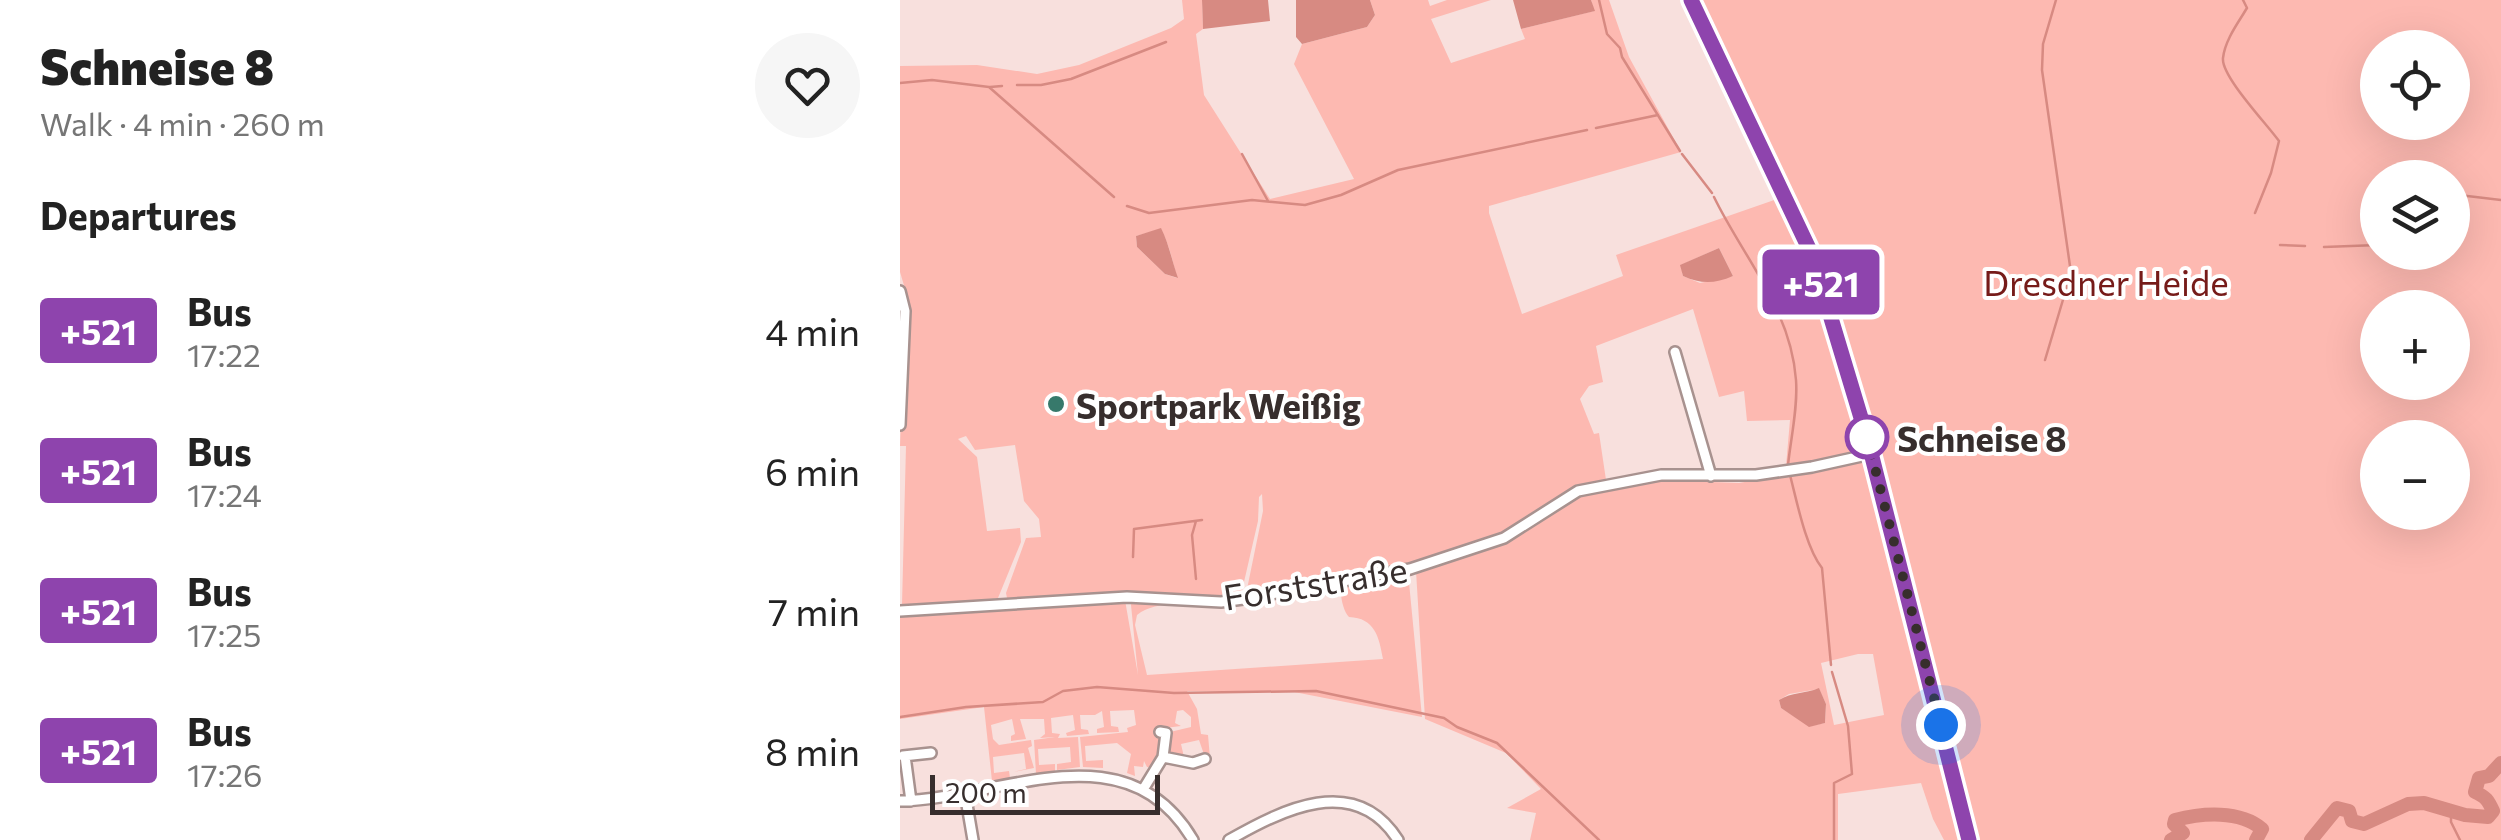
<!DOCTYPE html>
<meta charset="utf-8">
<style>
:root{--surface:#fff;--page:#f6f6f6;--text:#222;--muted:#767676}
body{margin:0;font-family:Commissioner,sans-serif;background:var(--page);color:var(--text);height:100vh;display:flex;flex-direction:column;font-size:38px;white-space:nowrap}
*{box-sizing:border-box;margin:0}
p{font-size:32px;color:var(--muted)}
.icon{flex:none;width:55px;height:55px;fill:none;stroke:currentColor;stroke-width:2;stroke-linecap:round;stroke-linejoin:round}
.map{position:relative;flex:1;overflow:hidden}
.sheet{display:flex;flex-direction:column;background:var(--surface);width:900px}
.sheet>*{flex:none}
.badge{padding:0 20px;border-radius:8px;font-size:35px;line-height:65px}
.controls{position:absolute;left:1460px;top:30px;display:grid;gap:20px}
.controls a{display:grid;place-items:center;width:110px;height:110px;border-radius:50%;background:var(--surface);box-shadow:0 10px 40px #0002;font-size:50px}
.scale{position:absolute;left:30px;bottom:25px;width:230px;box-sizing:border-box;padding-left:10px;border:5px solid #372e2d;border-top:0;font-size:28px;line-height:35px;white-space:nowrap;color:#372e2d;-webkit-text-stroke:8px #fff;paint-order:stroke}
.you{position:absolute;width:50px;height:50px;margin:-25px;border:8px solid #fff;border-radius:50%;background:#1a73e8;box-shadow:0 0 0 15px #1a73e833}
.map>.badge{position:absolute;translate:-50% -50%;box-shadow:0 0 0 5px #fff}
h2{padding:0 40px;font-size:38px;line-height:90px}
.round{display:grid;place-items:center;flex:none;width:105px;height:105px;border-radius:52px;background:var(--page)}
.summary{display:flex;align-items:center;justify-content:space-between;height:170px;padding:0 40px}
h1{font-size:48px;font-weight:800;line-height:75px}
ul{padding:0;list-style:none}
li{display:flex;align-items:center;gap:30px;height:140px;padding:0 40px}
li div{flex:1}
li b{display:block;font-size:38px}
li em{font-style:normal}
li .badge{min-width:110px;font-weight:700;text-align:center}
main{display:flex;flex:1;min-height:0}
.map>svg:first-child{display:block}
.green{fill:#fdb9b1;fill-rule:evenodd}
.water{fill:#d78a82}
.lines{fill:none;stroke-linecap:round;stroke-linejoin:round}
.stream{stroke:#d78a82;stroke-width:2.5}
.river{stroke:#d78a82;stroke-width:14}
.street-casing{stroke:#a8928f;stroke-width:14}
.secondary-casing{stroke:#a8928f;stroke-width:18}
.street{stroke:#fff;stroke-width:9}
.secondary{stroke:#f5dad7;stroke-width:12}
.line-casing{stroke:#fff;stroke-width:22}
.line{stroke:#8e44ad;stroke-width:15}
.walk{stroke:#372e2d;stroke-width:10;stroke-dasharray:0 18}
.poi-dot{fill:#37796b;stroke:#fff;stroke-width:4}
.stop-dot{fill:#fff;stroke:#8e44ad;stroke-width:5}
.labels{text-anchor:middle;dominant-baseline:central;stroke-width:8;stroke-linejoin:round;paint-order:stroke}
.park-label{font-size:35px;fill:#761b19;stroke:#fff}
.poi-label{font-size:35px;font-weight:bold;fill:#372e2d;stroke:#fff;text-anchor:start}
.stop-label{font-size:35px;font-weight:bold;fill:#372e2d;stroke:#fff;text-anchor:start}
.street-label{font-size:35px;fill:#372e2d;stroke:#fff}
</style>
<main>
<section class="sheet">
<div class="summary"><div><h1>Schneise 8</h1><p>Walk · 4 min · 260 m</p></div><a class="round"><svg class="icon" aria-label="heart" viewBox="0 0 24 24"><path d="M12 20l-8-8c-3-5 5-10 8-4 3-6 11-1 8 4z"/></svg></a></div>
<h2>Departures</h2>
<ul>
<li><span class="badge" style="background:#8e44ad;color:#fff">+521</span><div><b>Bus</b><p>17:22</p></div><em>4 min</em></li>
<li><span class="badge" style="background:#8e44ad;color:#fff">+521</span><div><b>Bus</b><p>17:24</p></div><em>6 min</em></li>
<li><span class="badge" style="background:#8e44ad;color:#fff">+521</span><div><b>Bus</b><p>17:25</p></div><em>7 min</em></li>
<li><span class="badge" style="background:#8e44ad;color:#fff">+521</span><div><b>Bus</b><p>17:26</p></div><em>8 min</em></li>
</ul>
</section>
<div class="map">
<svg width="1601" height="840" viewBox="0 0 1601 840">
<rect width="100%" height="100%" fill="#f8e0dd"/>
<path class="green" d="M282 0H302L303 29 296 34 304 95 370 199 454 179 394 64 402 44 467 27 475 15 470 0H528L530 6 547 0H591L531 19 551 63 625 39 621 29 694 11 691 0H709L729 57 781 152 589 206V213L622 314 723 276 716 255 886 196 795 0H1601V840H1044L1033 819 1021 783 938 794V840H630L636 813 607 808 641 789 606 753 525 719 516 571 608 542 657 507 679 496 759 480 839 483 913 470 911 463 886 466 890 420 847 421 844 391 819 397 793 309 696 346 703 382 689 386 680 399 694 434 699 433 706 480 677 488 602 536 508 565 346 594 363 511 362 494 359 497 358 521 341 595 317 598 272 595 271 601 325 607C298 608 260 597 237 615L235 625 247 675 483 659C479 637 475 618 449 617 443 611 439 593 442 585L508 572 522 717 389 691H287L297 709 301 734 308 735 310 758 307 763 299 740 281 744 284 757 289 760 270 756V732L291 727V717L283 710 277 711 275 723 281 726 257 729V734L264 736 261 755 252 768 247 767 244 761 243 767 234 766 235 776 227 773 231 754 217 743 185 746 186 761 203 760V768L183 767 180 737 228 732 227 728 236 725 234 710 210 711 211 726 218 727 219 732 197 733V729L204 727 202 711 195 715H180L181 729 188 730 189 734 167 736 166 733 175 730 173 715 151 718 152 733 160 734 158 738 178 737 180 767 157 770V764L171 762 170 747 138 749 139 765 155 764V771L136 774 134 740 155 737 140 738 145 734 144 719H120L126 739 111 741V736L115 734 112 719 91 725 93 739 99 745 131 740 132 746 128 748 134 768 113 772 126 769 124 753 93 757 94 773 109 771 110 778 92 781 84 707 0 719V616L225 600 238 675 230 595 107 598 106 593 126 538 141 537 139 519 124 501 115 445 75 450 66 436 58 439 77 457 87 531 120 528 121 542 98 598 68 604 2 605 6 446H0L5 311 11 309 0 272V66L77 65 137 74 179 65 271 28 284 19ZM1478 48H1552V122H1478ZM1478 178H1552V252H1478ZM261 229C269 244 273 262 277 278L265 274 237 247 236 236ZM819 248 833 276 800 283 783 276 781 265ZM1478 308H1552V382H1478ZM1478 438H1552V512H1478ZM958 654H973L984 715 934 725 921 663ZM919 689 926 704 925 723 909 726 881 708 879 700 889 694Z"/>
<path class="water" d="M302 0H368L370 21 303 29Z
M396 0H470L475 15 467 27 402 44 396 37Z
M613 0H691L695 11 621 29Z
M261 228C269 244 272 261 278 278L265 274 237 247 236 236Z
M819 248 833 276C814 284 801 284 783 276L780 265Z
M919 688 926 704 925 723 909 727 881 708 879 700C892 692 905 694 919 688Z"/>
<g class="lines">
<path class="stream" d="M699 0 707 34 720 48 722 57 780 151
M1343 0 1347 8C1338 23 1325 40 1323 58 1321 76 1366 123 1379 141L1371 173 1355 213
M0 83 32 80 89 87 214 197
M117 85H141L171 79 266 42
M90 87 102 86
M696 128 758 115
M342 154 368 201
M782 154 812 193
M814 197C843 257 891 309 896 380 898 407 891 437 888 465
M1552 201 1559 195 1601 200
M227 206 249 213 352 200 405 205 441 195 498 170 687 130
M1380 245 1405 246
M1424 247 1478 245
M1145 360 1171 273 1142 70 1143 44 1156 0
M890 475C897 502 906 548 922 568L931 665
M296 521 292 535 296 579
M233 557 234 529 302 520
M932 672 948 726 952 774 934 783V840
M0 717 66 707 143 702 163 691 197 687 274 693 416 691 544 718 557 727 597 743 699 840
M1551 810V822L1560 840"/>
<path class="river" d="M1271 840 1283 833 1274 824 1275 820C1302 813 1340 810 1362 829L1356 840
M1411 840 1437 808 1449 811 1452 821 1464 824 1508 804 1524 803 1565 815 1588 817 1593 811C1588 800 1586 797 1575 792L1579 778 1589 776 1601 763"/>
<g class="street-casing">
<path id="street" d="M0 291 5 311 0 425
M775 352 811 476
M0 611 227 597 321 602 343 599 510 569 604 538 678 491 761 475H856L912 467 971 454
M3 756 31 753
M5 756 11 801
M263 757 293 763 305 759
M244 788 263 757 266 733 260 732
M65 793 73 840
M0 801C103 798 226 727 293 840
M329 840C382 810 455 772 498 840"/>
</g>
<g class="secondary-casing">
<path id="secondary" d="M791 0 912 255 968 441 1069 840"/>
</g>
<use href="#street" class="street"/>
<use href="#secondary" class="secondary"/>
</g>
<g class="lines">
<g class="line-casing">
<path id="line" d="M791 0 912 255 968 441 1069 840"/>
</g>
<use href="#line" class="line"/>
<path class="walk" d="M967 437 1041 725"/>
</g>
<circle class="poi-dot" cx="156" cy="404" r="10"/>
<circle class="stop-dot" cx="967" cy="437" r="20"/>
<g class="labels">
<g class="park-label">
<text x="1206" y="281">Dresdner Heide</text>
</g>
<g class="poi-label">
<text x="176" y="404">Sportpark Weißig</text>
</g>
<g class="stop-label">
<text x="997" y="437">Schneise 8</text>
</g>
<g class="street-label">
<text transform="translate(415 582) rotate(-9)">Forststraße</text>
</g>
</g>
</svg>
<div class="controls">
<a><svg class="icon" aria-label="locate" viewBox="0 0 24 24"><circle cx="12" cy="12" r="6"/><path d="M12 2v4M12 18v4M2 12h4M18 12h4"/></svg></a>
<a><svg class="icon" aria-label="layers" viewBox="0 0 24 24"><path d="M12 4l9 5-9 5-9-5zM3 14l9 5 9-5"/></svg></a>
<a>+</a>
<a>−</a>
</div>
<div class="scale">200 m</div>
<div class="you" style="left:1041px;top:725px"></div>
<b class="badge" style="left:921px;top:282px;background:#8e44ad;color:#fff">+521</b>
</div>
</main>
